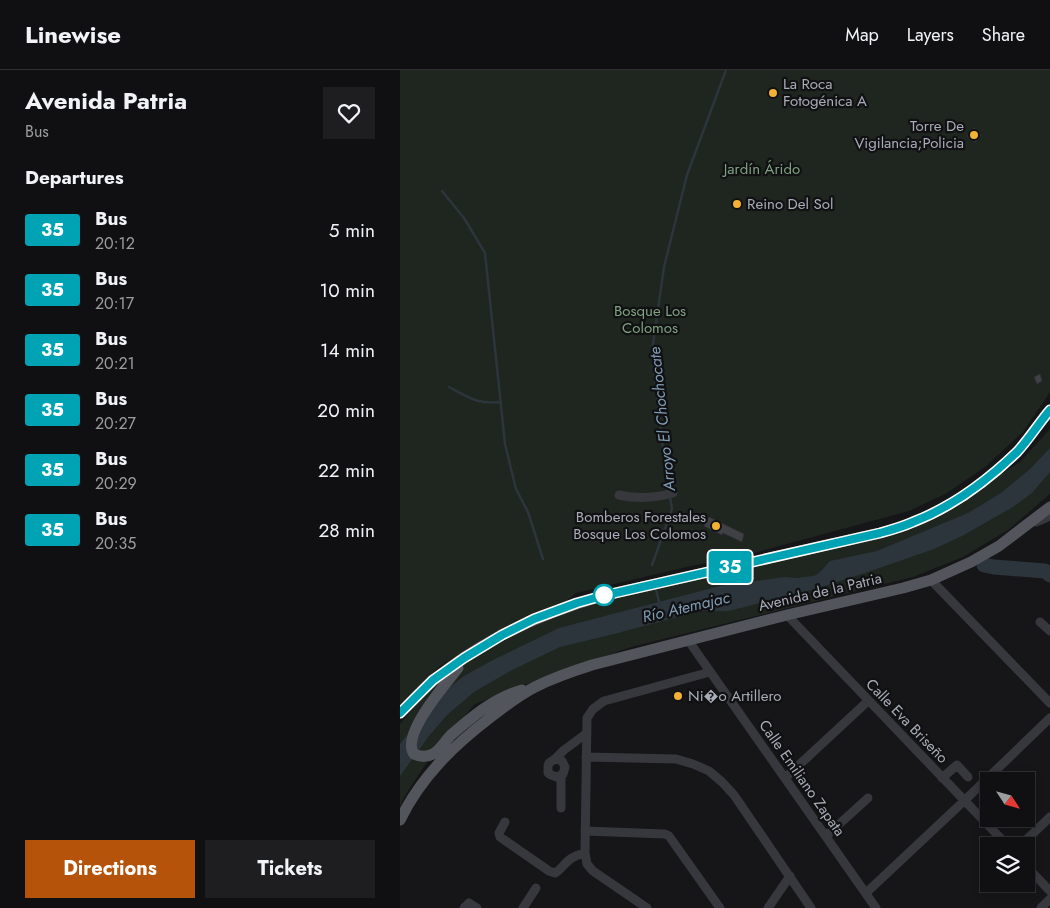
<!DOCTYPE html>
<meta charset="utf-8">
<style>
:root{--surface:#101012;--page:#1e1e20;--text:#f1f3f6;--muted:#9c9d9f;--line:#303032;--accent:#b45309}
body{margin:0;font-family:Jost,sans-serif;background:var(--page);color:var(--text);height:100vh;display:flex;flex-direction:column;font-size:19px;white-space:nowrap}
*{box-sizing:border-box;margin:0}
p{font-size:16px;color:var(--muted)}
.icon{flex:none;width:28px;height:28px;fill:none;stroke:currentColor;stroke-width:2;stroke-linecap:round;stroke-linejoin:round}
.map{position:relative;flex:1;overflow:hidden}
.panel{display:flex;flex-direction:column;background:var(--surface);width:400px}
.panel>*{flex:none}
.badge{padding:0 10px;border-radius:4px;font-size:18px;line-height:32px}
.needle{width:32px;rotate:126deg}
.controls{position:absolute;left:580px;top:702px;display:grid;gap:10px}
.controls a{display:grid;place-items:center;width:55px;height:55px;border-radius:0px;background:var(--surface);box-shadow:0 2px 8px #0003,0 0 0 1px var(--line);font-size:25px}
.map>.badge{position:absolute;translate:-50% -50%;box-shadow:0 0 0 2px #fff}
h2{padding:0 25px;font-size:19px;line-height:45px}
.round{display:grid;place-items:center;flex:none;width:52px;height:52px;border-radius:0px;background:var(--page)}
.headline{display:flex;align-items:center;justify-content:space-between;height:85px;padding:0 25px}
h1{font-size:24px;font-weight:700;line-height:38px}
.button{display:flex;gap:10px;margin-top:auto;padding:10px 25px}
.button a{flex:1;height:58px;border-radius:0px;background:var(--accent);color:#fff;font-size:20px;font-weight:700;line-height:58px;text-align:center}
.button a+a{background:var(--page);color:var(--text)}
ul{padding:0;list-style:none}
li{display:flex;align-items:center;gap:15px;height:60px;padding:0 25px}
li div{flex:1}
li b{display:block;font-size:19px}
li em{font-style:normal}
li .badge{min-width:55px;font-weight:700;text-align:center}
header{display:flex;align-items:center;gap:30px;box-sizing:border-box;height:70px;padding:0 25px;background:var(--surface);border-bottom:1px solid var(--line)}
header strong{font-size:24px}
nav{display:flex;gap:28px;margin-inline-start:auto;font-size:18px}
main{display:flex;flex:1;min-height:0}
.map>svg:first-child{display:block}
.green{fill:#1e261f}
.water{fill:#2c353c}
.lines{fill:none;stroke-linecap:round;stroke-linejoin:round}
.stream{stroke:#2c353c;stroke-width:2.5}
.river{stroke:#2c353c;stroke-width:15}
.building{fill:#404145;stroke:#303034}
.minor{stroke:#37383d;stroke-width:9}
.major{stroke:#53555c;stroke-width:11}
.line-casing{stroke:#fff;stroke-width:11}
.line{stroke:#00a3b4;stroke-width:8}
.poi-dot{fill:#f2b134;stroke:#111113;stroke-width:2}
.stop-dot{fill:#fff;stroke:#00a3b4;stroke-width:2.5}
.labels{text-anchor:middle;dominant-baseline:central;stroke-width:4.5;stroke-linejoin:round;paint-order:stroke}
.poi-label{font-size:15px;fill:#a8adb8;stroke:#111113;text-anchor:start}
.park-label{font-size:15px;fill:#7fa381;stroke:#111113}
.street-label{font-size:15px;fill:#a8adb8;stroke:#111113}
.water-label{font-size:16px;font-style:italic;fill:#7f9bb3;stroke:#111113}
</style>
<header>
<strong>Linewise</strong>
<nav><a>Map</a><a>Layers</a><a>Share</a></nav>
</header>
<main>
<section class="panel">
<div class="headline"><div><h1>Avenida Patria</h1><p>Bus</p></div><a class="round"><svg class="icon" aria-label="heart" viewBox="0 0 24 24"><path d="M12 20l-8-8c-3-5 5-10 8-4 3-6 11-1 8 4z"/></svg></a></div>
<h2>Departures</h2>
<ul>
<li><span class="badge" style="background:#00a3b4;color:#fff">35</span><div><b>Bus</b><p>20:12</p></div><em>5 min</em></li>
<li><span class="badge" style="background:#00a3b4;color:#fff">35</span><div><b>Bus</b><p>20:17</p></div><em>10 min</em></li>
<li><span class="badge" style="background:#00a3b4;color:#fff">35</span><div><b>Bus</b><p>20:21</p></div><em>14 min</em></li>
<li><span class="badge" style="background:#00a3b4;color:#fff">35</span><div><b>Bus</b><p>20:27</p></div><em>20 min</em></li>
<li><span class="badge" style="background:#00a3b4;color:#fff">35</span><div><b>Bus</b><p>20:29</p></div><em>22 min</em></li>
<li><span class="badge" style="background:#00a3b4;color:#fff">35</span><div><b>Bus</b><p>20:35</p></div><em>28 min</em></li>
</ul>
<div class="button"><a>Directions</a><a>Tickets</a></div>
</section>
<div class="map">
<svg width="650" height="838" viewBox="0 0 650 838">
<rect width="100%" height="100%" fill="#161618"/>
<path class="green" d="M0 0H650V322L623 362 585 397 547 423 509 441 346 485 291 496 176 523 166 531 132 545 87 567 40 596 0 634Z
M650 359V424L608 460 563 487 513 507 231 577 121 616 75 634 35 680 6 724 0 736V654L20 630 70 587 132 554 182 535 538 444 620 392Z"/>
<path class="water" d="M650 378V402L632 423 613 437 562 466 534 479 465 503 415 519 329 541H300L214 564 160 577 110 601 74 622 47 645 29 666 0 706V674L13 657 45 621 64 606 93 590 159 558 320 516 385 507 410 509 420 502 430 491 477 481 568 443 601 423 629 400Z"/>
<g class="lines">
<path class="stream" d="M42 121 64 148 85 183 105 374 116 419 128 442 143 489
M49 317C68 327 78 335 100 332
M269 422 265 396 252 281 264 197 287 105 326 0
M252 495 272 439 270 427
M400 509 415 507
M256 520 260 535"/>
<path class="river" d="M584 495 594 497 645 501 650 505"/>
</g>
<path class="building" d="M574 58 581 65 575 72 567 66Z
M640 304 642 311 637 314 634 307Z
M309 447 344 464 342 472 323 463 322 465 304 456Z"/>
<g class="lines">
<path class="minor" d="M219 425C237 429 255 428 273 423
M636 452 650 446
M531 510 650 633
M387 545 608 776
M640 552 650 561
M288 570 476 838
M186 687 276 689 293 694 309 701 322 712 334 725 411 838
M155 689 162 691 165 697 163 704 157 707 151 705 148 703V696L149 693 155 689 164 680 187 663
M161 706V738
M385 708 468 631
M542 708 557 695 568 707
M105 752 99 763 100 767 149 801 155 803C162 799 165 792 172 788 176 785 181 784 185 783
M185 761 265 764 269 766 320 838
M426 766 468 728
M620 776 650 747
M626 796 650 821
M466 823 564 731 650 648
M64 838 69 833 77 838
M123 838 136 818
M247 838 193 801 187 794 185 783 187 648 193 639 204 631 310 602
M368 838 390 806
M641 838 650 829"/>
<path class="major" d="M58 598C46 614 0 665 14 684 20 687 27 687 33 684 40 680 45 671 51 665 73 646 94 628 122 620
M0 643C11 632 21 620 33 611 80 570 144 543 202 526L480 463C491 460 502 457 513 452 552 437 587 411 617 382 629 369 639 353 650 340
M0 750C21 707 53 676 91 647 105 636 119 625 135 617 153 608 173 601 192 595L387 545 503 518 531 510 571 492 599 476 650 437"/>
</g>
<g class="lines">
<g class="line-casing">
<path id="line" d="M0 643 33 610 64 588 102 565 134 549 177 533 202 526 480 463C491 460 502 457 513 452 552 437 587 411 617 382 629 369 639 353 650 340"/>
</g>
<use href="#line" class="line"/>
</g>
<g class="poi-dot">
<circle cx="373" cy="23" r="5"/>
<circle cx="574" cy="65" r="5"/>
<circle cx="337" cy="134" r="5"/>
<circle cx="316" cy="456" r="5"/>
<circle cx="278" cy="626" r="5"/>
</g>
<circle class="stop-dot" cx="204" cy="525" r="10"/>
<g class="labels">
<g class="poi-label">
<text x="383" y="14">La Roca<tspan x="383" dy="17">Fotogénica A</tspan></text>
<text x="564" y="56" text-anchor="end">Torre De<tspan x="564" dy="17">Vigilancia;Policia</tspan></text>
<text x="347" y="134">Reino Del Sol</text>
<text x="306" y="447" text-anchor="end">Bomberos Forestales<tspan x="306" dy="17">Bosque Los Colomos</tspan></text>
<text x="288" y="626">Ni�o Artillero</text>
</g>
<g class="park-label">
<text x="362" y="99">Jardín Árido</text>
<text x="250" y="241">Bosque Los<tspan x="250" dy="17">Colomos</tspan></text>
</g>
<g class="street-label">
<text transform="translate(420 522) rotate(-13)">Avenida de la Patria</text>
<text transform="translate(507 651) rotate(46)">Calle Eva Briseño</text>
<text transform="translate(402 708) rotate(55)">Calle Emiliano Zapata</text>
</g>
<g class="water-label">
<text transform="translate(262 349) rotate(-96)">Arroyo El Chochocate</text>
<text transform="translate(286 537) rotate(-13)">Río Atemajac</text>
</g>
</g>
</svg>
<div class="controls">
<a><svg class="needle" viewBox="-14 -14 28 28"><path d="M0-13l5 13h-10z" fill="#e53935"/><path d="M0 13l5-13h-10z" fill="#9c9d9f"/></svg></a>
<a><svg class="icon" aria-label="layers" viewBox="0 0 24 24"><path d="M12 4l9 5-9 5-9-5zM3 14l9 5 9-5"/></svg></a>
</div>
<b class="badge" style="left:330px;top:497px;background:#00a3b4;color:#fff">35</b>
</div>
</main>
